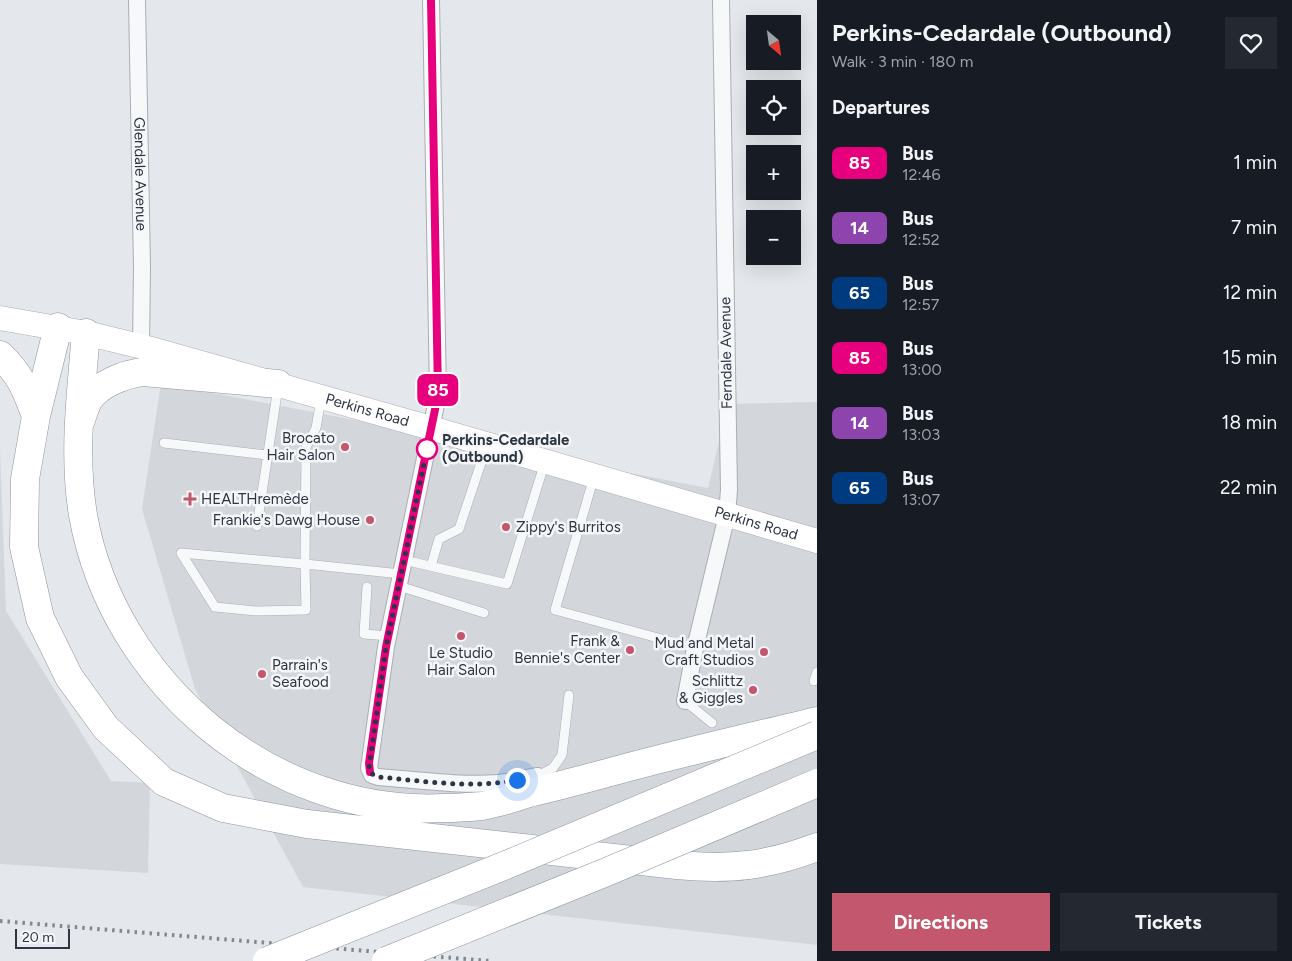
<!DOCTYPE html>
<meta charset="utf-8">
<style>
:root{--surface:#171b24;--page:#242831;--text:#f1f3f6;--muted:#9ea1a6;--accent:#c2576d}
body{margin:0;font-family:Figtree,sans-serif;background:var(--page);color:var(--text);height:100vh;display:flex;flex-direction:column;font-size:19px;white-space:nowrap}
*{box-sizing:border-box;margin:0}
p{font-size:16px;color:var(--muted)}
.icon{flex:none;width:28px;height:28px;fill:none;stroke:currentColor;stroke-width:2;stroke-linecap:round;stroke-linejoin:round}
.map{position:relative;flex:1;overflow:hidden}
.details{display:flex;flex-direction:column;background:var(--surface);width:475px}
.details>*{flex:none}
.badge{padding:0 10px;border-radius:8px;font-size:18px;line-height:32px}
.needle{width:32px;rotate:151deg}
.controls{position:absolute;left:746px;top:15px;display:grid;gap:10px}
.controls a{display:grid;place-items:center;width:55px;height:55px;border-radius:0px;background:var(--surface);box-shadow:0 5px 20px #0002;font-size:25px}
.scale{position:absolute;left:15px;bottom:12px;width:55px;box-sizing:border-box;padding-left:5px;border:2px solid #2d3642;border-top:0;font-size:14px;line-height:18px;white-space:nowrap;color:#2d3642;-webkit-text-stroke:4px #f4f6f8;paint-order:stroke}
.you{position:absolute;width:25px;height:25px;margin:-12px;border:4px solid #fff;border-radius:50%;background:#1a73e8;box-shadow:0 0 0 8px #1a73e833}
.map>.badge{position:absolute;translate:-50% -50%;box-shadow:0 0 0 2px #fff}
h2{padding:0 15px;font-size:19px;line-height:45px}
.round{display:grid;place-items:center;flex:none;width:52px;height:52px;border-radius:0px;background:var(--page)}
.head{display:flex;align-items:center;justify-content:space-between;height:85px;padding:0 15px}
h1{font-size:24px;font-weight:700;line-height:38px}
.action{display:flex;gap:10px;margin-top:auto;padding:10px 15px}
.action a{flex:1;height:58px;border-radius:0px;background:var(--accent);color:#fff;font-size:20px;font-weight:700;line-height:58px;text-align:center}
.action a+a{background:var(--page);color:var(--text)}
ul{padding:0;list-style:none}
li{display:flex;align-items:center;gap:15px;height:65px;padding:0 15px}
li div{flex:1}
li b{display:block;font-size:19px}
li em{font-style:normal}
li .badge{min-width:55px;font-weight:700;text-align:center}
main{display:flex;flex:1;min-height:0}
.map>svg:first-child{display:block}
.built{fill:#d3d7dc}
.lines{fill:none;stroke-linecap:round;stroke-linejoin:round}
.lane-casing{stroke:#a9aeb5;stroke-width:10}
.street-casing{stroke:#a9aeb5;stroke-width:18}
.secondary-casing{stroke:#a9aeb5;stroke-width:25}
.highway-casing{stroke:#8d96a0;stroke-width:29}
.lane{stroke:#f7f8f9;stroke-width:9}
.street{stroke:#f7f8f9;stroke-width:16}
.secondary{stroke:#fff;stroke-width:24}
.highway{stroke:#fff;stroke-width:28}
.rail{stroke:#7f8893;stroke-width:4;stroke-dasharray:2.5 5;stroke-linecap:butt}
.highway-bridge-casing{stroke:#8d96a0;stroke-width:29;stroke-linecap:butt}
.highway-bridge{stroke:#fff;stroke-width:28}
.line-casing{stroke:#fff;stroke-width:11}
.line{stroke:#e6007e;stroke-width:8}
.walk{stroke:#2d3642;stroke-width:5;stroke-dasharray:0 9}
.poi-dot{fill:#c2576d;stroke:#f4f6f8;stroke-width:2}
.stop-dot{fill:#fff;stroke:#e6007e;stroke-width:2.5}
.labels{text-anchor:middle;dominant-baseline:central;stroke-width:5;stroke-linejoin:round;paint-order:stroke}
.street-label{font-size:15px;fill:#2d3642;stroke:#f4f6f8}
.poi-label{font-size:15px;fill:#2d3642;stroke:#f4f6f8;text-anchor:end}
.stop-label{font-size:15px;font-weight:bold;fill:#2d3642;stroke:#f4f6f8;text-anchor:start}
</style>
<main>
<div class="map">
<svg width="817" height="961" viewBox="0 0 817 961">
<rect width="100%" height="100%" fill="#e4e7eb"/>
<path class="built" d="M161 383 708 488 728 404 817 402V945L303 887 195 689 142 509Z
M0 449 6 611 111 781 150 783 148 873 0 864Z"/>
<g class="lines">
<g class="lane-casing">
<path id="lane" d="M321 399 316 428 306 447 305 564 401 574
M164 443 267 455
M594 477 555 610 695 648
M257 526 278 387
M181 553 305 564 306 610 256 611 215 607Z
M404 560 507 584 545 462
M431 566 439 539 459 529 487 445
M399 586 484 613
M367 587 364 634 389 636
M814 681 817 672
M685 701 712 723
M538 776 553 768 562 755 569 695"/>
</g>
<g class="street-casing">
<g id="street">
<path id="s1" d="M137 0 142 267 141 347"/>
<path d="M431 0 438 395 386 647 369 768 372 775 378 777C418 780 459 786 499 783 512 782 525 778 538 776"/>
<path d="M685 701 695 648 727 515 729 490 721 0"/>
</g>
</g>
<g class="secondary-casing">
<g id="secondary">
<path id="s2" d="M0 318 86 333 155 350 431 428 817 541"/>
</g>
</g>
<g class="highway-casing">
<path id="highway" d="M58 327 36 416 25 479 24 547 40 618 69 677 106 728 164 782 223 808 307 824 677 865C731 870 766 866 817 847
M86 333C81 393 73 455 83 515 113 684 272 817 445 808 457 808 470 807 482 806 498 803 514 798 529 793 559 786 588 778 618 770 684 752 751 737 817 721
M0 355C21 375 26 390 36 416
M81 420C83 414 85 407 88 401 98 384 125 374 143 372L278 384"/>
</g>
<use href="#lane" class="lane"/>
<use href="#street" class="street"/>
<use href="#secondary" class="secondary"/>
<use href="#highway" class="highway"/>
<path class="rail" d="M0 921 490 961"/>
<g class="highway-bridge-casing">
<path id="highway-bridge" d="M267 961 506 865 817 735
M386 961 604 873 817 783"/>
</g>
<use href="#highway-bridge" class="highway-bridge"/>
</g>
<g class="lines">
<g class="line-casing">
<path id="line" d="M370 772 369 763 386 647 438 395 431 0"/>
</g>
<use href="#line" class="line"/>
<path class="walk" d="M427 449 428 444 386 647 369 768 372 774 378 777C424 781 472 789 517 780"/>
</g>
<g class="poi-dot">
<circle cx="345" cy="447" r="5"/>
<path d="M187.5 491.5h5v5h5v5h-5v5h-5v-5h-5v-5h5z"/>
<circle cx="370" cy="520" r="5"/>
<circle cx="506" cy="527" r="5"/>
<circle cx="461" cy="636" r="5"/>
<circle cx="630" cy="650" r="5"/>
<circle cx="764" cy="652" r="5"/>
<circle cx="262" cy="674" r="5"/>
<circle cx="753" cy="690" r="5"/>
</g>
<circle class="stop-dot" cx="427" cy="449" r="10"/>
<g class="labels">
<g class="street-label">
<text stroke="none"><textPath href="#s1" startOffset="174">Glendale Avenue</textPath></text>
<text transform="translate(726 353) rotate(-91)">Ferndale Avenue</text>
<text stroke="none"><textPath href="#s2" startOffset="379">Perkins Road</textPath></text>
<text stroke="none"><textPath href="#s2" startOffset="784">Perkins Road</textPath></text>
</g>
<g class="poi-label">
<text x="335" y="438">Brocato<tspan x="335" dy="17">Hair Salon</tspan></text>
<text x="201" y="499" text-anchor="start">HEALTHremède</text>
<text x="360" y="520">Frankie's Dawg House</text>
<text x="516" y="527" text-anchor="start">Zippy's Burritos</text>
<text x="620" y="641">Frank &amp;<tspan x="620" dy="17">Bennie's Center</tspan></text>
<text x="754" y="643">Mud and Metal<tspan x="754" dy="17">Craft Studios</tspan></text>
<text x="461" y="653" text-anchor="middle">Le Studio<tspan x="461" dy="17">Hair Salon</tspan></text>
<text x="272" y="665" text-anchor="start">Parrain's<tspan x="272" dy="17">Seafood</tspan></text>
<text x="743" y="681">Schlittz<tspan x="743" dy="17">&amp; Giggles</tspan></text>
</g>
<g class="stop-label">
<text x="442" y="440">Perkins-Cedardale<tspan x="442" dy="17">(Outbound)</tspan></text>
</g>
</g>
</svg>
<div class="controls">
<a><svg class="needle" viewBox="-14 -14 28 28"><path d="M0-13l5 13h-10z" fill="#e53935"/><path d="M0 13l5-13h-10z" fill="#9ea1a6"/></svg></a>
<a><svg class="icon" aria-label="locate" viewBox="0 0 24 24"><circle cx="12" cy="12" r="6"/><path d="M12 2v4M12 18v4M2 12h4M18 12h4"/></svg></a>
<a>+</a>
<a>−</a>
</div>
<div class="scale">20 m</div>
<div class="you" style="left:517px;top:780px"></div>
<b class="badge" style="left:438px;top:390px;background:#e6007e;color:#fff">85</b>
</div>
<section class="details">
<div class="head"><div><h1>Perkins-Cedardale (Outbound)</h1><p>Walk · 3 min · 180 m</p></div><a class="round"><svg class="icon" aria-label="heart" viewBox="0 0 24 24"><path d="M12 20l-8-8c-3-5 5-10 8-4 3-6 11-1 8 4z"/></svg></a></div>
<h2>Departures</h2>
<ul>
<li><span class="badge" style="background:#e6007e;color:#fff">85</span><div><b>Bus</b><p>12:46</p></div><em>1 min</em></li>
<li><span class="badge" style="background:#8e44ad;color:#fff">14</span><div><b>Bus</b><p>12:52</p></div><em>7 min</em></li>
<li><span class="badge" style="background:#003b80;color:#fff">65</span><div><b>Bus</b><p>12:57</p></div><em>12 min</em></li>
<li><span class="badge" style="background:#e6007e;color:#fff">85</span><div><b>Bus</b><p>13:00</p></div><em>15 min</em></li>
<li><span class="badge" style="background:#8e44ad;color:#fff">14</span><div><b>Bus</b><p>13:03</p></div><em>18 min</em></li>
<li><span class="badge" style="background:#003b80;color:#fff">65</span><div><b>Bus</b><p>13:07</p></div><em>22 min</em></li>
</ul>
<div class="action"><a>Directions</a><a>Tickets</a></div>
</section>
</main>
